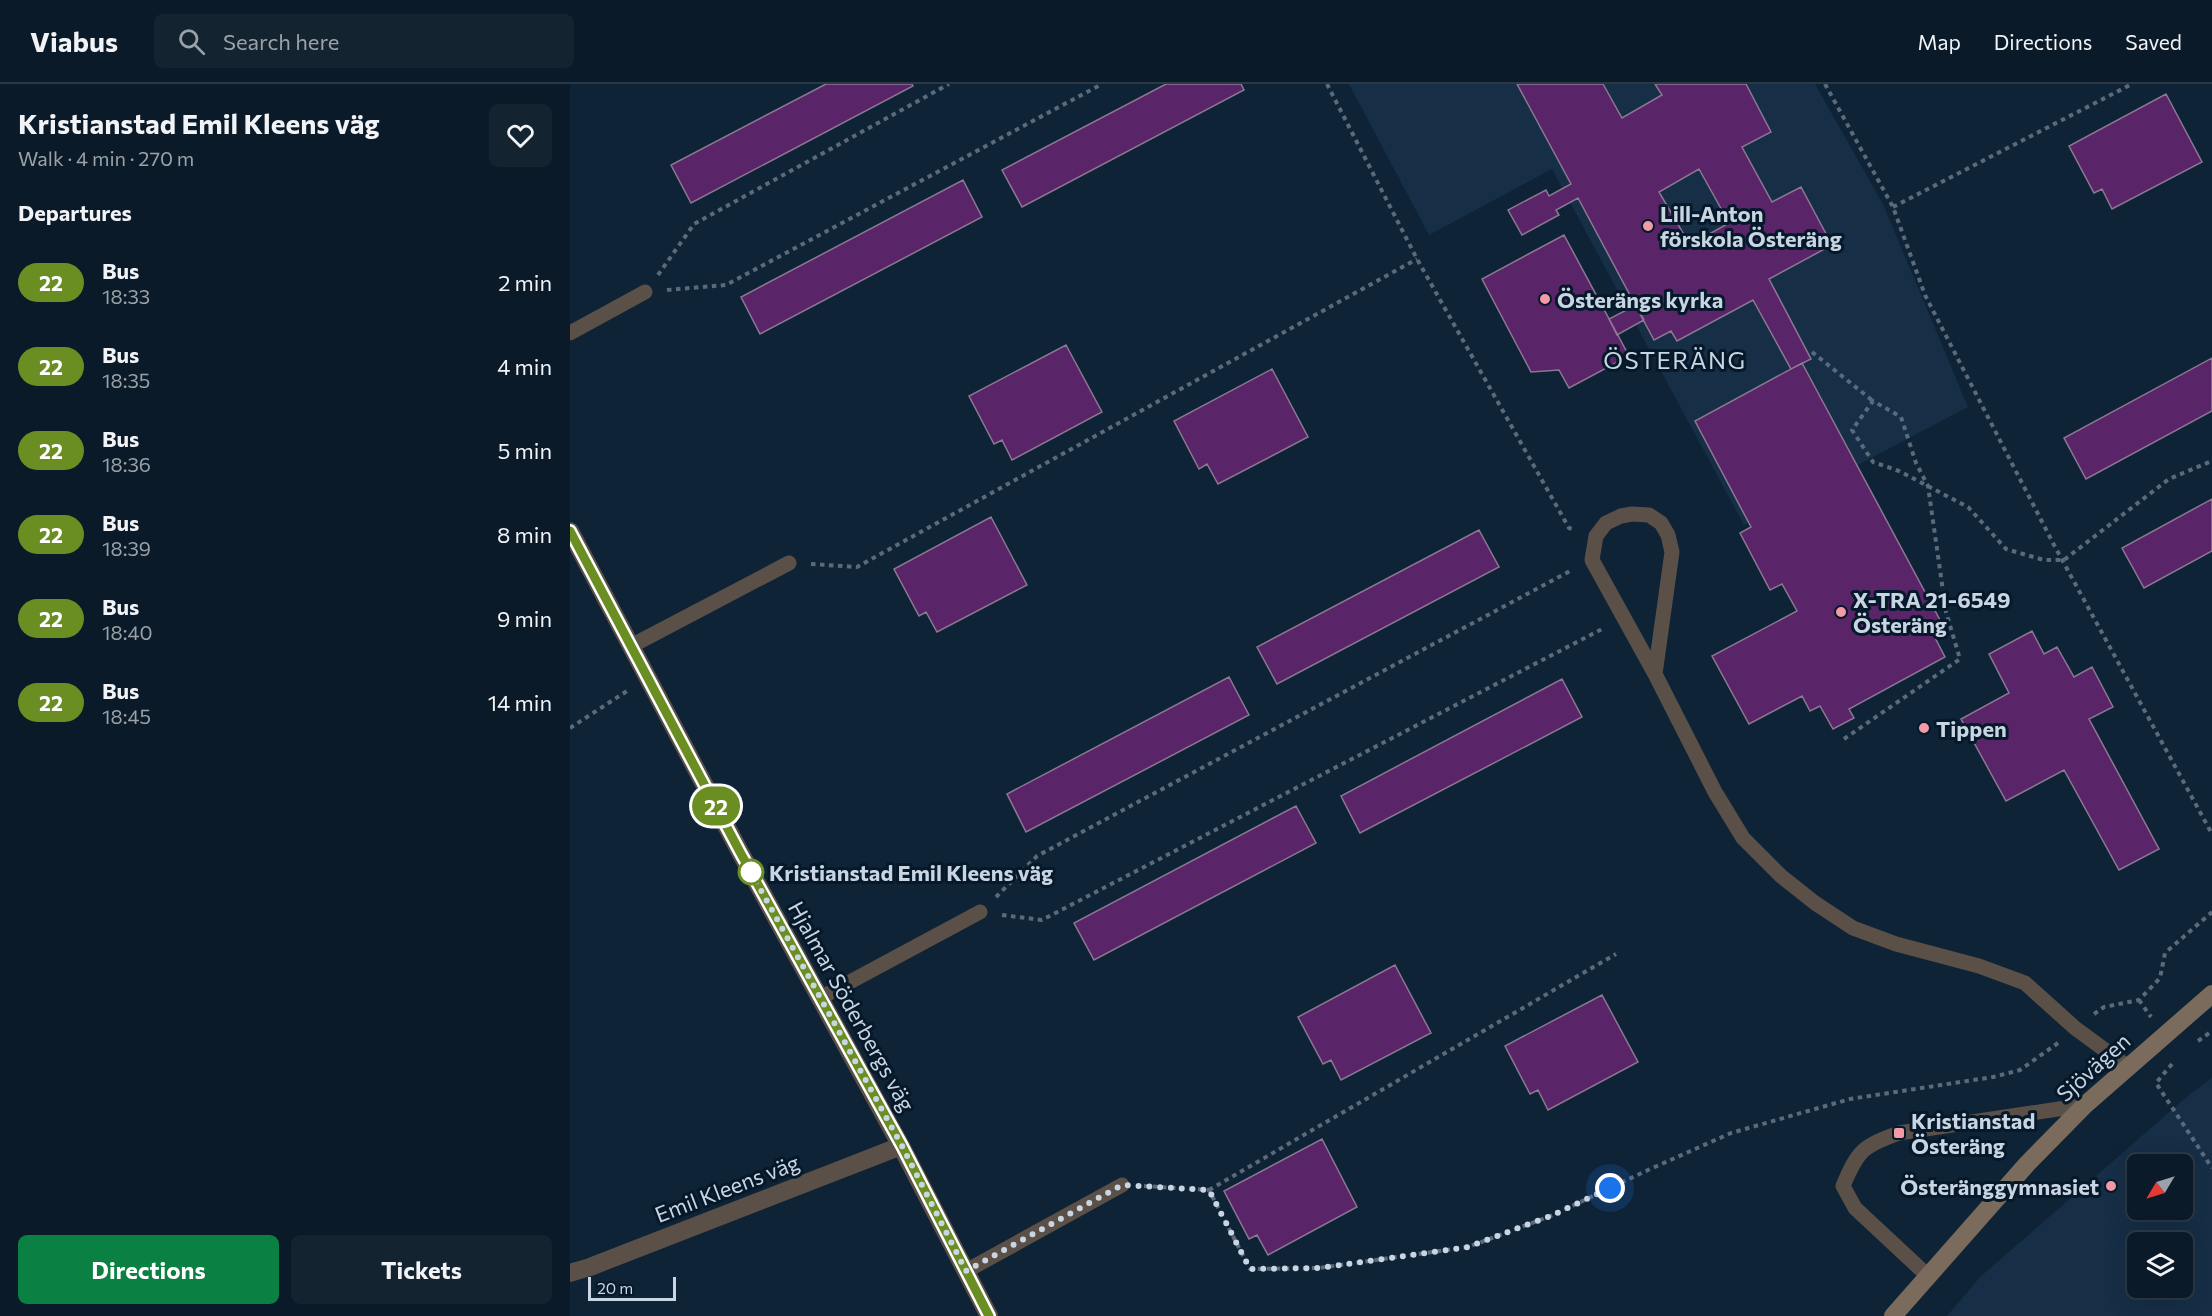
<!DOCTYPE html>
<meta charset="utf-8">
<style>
:root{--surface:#0b1a28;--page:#142330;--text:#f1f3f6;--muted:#9aa1a8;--line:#2b3845;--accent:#0b8043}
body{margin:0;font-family:Commissioner,sans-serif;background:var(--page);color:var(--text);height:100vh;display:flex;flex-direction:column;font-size:22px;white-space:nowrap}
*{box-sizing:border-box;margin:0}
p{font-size:20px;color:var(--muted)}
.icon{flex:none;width:33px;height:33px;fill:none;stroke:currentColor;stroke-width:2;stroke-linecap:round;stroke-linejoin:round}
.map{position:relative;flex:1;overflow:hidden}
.panel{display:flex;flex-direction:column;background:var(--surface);width:570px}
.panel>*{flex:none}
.badge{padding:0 12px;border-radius:20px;font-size:21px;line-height:39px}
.needle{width:39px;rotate:232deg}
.fabs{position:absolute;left:1557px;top:1070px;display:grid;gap:12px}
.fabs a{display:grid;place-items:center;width:66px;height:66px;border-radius:9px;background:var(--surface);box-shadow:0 6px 24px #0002,0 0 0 2px var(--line);font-size:30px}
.scale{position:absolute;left:18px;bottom:15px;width:88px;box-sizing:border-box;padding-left:6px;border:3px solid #c9d5e2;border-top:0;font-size:16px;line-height:21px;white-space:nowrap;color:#c9d5e2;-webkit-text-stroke:4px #06192b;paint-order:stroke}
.you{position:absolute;width:30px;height:30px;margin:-15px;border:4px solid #fff;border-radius:50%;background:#1a73e8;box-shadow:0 0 0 9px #1a73e833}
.map>.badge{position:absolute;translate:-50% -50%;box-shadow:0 0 0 3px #fff}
h2{padding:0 18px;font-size:22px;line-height:54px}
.round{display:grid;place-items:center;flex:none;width:63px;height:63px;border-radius:9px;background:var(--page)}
.summary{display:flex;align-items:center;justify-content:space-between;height:102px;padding:0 18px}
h1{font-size:28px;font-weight:700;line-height:45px}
.primary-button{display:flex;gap:12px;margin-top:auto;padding:12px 18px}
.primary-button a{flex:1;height:69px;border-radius:9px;background:var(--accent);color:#fff;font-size:24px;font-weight:700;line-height:69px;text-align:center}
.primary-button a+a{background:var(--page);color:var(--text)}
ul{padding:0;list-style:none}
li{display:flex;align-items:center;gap:18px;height:84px;padding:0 18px}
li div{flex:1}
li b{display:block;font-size:22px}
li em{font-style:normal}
li .badge{min-width:66px;font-weight:700;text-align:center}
header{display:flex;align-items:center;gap:36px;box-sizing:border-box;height:84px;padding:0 30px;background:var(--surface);border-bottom:2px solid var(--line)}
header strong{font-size:28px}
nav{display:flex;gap:33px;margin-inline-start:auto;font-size:21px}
.search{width:420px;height:54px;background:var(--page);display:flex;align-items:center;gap:15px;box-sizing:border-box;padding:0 21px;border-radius:9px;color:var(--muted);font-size:22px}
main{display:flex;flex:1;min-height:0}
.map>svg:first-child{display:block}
.built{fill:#162e46;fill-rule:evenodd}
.building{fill:#5a2468;stroke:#8c7892;stroke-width:1.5;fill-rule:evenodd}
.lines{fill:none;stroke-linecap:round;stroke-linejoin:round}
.path{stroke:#5a6a7b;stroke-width:4;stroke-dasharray:4.5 4.5;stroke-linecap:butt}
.lane{stroke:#5a5047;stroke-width:15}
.street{stroke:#5a5047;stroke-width:18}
.secondary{stroke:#7a6b5c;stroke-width:18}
.line-casing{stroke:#fff;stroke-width:14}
.line{stroke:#6b8e23;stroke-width:9}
.walk{stroke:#c9d5e2;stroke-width:6;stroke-dasharray:0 10.8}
.poi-dot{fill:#f39aa7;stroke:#06192b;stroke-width:2}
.stop-dot{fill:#fff;stroke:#6b8e23;stroke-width:3}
.labels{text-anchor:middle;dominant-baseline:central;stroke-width:6;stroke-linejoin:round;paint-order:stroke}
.poi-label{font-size:22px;font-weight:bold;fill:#c9d5e2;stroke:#06192b;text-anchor:start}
.stop-label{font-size:22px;font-weight:bold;fill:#c9d5e2;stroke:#06192b;text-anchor:start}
.street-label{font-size:22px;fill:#c9d5e2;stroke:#06192b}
.neighbourhood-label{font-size:24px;letter-spacing:1.5px;fill:#c9d5e2;stroke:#06192b}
</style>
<header>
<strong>Viabus</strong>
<div class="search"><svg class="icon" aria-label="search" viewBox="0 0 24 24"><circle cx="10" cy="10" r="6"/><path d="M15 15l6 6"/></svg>Search here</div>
<nav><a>Map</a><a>Directions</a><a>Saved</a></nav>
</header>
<main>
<section class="panel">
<div class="summary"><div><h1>Kristianstad Emil Kleens väg</h1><p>Walk · 4 min · 270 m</p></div><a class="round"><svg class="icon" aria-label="heart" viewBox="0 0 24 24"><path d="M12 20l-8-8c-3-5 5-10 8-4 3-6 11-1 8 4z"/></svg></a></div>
<h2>Departures</h2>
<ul>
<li><span class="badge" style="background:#6b8e23;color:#fff">22</span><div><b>Bus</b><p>18:33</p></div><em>2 min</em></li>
<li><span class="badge" style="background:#6b8e23;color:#fff">22</span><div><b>Bus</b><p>18:35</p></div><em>4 min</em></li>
<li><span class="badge" style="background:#6b8e23;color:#fff">22</span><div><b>Bus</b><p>18:36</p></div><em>5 min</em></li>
<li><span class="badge" style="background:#6b8e23;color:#fff">22</span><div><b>Bus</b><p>18:39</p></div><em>8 min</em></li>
<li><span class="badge" style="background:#6b8e23;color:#fff">22</span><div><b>Bus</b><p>18:40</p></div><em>9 min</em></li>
<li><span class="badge" style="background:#6b8e23;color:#fff">22</span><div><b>Bus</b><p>18:45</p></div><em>14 min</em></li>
</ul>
<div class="primary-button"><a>Directions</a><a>Tickets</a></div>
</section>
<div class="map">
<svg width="1642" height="1232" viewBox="0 0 1642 1232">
<rect width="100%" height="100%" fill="#0f2336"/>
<path class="built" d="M779 0H1245L1313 120 1398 323 1174 441 982 85 859 151Z
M1642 994V1232H1377L1410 1193 1619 1011ZM1568 1080H1612V1125H1568ZM1568 1158H1612V1203H1568Z"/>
<path class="building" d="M256 0H342L343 2 121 119 101 81Z
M596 0H671L674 6 452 123 432 86Z
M947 0H1033L1052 34 1092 11 1085 0H1176L1201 48 1172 63 1202 118 1231 103 1262 161 1199 195 1241 275 1221 285 1183 216 1107 257 1101 247 1084 256 1008 114 986 126 989 131 952 151 938 126 976 106 979 112 1001 100ZM1129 85 1159 139 1120 161 1089 108Z
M1596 10 1632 78 1542 125 1532 105 1524 109 1499 62Z
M393 96 412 133 190 250 171 213Z
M994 151 1059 272 999 304 989 286 961 288 912 195Z
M1066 221 1074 236 1047 251 1039 235Z
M496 261 532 328 442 376 432 356 424 360 399 312Z
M1642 274V327L1516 395 1494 354Z
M1232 279 1370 536 1359 542 1375 573 1279 625 1284 634 1263 645 1250 622 1240 627 1232 612 1179 640 1142 572 1227 527 1212 500 1200 506 1170 449 1181 443 1125 337Z
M702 285 738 353 648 400 637 380 629 385 604 337Z
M1642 415V467L1574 504 1552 464Z
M421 433 457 501 367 548 356 528 349 532 324 485Z
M909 446 929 483 707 600 687 563Z
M1462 547 1474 570 1487 563 1504 593 1522 583 1543 623 1519 635 1589 765 1549 786 1494 686 1436 717 1391 635 1439 609 1419 570Z
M659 593 679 631 456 748 437 710Z
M992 595 1012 633 790 749 771 712Z
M726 722 746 759 524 876 504 839Z
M825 881 861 949 771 996 761 976 753 980 728 933Z
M1032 911 1068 978 978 1026 968 1006 960 1010 935 962Z
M752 1055 787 1123 698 1171 687 1151 679 1155 654 1107Z"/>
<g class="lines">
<path class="path" d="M757 0 847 175 999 444 1005 446
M1255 0 1323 123 1355 211 1484 461 1642 750
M1323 123 1562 0
M88 191 124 140 379 0
M97 206 156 201 532 0
M1242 268 1303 317
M241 480 287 483 847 175
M0 644 57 607
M1274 655 1390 575 1376 528 1358 402 1346 379 1331 333 1303 317 1282 346 1303 378 1329 387 1398 423 1436 465 1474 476H1494L1599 395 1642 377
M426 813 467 772 1002 486
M432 831 472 836 1034 544
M1569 916 1581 933
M1524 930 1534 923 1569 916 1590 894 1595 869 1642 828
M1628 957 1642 947
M1602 980 1586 999 1642 1084
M574 1102 639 1106 680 1185 749 1184 898 1163 983 1131 1078 1086 1161 1049 1280 1015 1423 993 1450 986 1488 959
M639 1106 1046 870"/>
<path class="lane" d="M0 249 75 208
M61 562 219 479
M1085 590 1102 468 1098 451 1091 439 1079 431 1062 430 1051 432 1036 439 1026 452 1022 476 1085 590 1145 708 1173 754 1211 792 1245 819 1283 844 1326 860 1409 882 1455 899 1505 944 1558 983
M250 914 410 828
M396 1187 552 1101
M1359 1193 1285 1124 1273 1102C1288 1066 1293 1062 1329 1049L1515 1021"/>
<path class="street" d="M0 447 170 768 331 1062 419 1232
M0 1189 20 1183 331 1062"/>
<path class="secondary" d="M1323 1232 1457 1080 1515 1021 1642 910"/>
</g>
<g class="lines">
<g class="line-casing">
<path id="line" d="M0 447 170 768 332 1062 419 1232"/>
</g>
<use href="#line" class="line"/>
<path class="walk" d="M181 788 332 1062 396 1187 552 1101 639 1106 680 1185 749 1184 898 1163 983 1131 1040 1104"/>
</g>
<g class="poi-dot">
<circle cx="1078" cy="142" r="6"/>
<circle cx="975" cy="215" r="6"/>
<circle cx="1271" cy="528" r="6"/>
<circle cx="1354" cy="644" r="6"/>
<rect x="1323" y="1043" width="12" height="12" rx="3"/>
<circle cx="1541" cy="1102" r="6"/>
</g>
<circle class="stop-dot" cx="181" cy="788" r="12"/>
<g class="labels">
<g class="poi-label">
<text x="1090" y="129">Lill-Anton<tspan x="1090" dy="25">förskola Österäng</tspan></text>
<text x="987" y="215">Österängs kyrka</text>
<text x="1283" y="515">X-TRA 21-6549<tspan x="1283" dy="25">Österäng</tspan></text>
<text x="1366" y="644">Tippen</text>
<text x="1341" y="1036">Kristianstad<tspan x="1341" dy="25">Österäng</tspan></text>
<text x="1529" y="1102" text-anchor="end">Österänggymnasiet</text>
</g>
<g class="stop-label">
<text x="199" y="788">Kristianstad Emil Kleens väg</text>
</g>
<g class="street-label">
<text transform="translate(282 922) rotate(61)">Hjalmar Söderbergs väg</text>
<text transform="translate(1523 983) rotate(-42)">Sjövägen</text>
<text transform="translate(157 1104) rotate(-21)">Emil Kleens väg</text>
</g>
<g class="neighbourhood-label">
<text x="1105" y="275">ÖSTERÄNG</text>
</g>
</g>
</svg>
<div class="fabs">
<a><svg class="needle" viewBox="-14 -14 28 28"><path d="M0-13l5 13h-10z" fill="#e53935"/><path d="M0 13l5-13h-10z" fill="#9aa1a8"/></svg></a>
<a><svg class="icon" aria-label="layers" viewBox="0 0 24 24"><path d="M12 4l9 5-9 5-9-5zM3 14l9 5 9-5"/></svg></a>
</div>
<div class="scale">20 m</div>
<div class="you" style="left:1040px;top:1104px"></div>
<b class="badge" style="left:146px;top:722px;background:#6b8e23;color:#fff">22</b>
</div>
</main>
